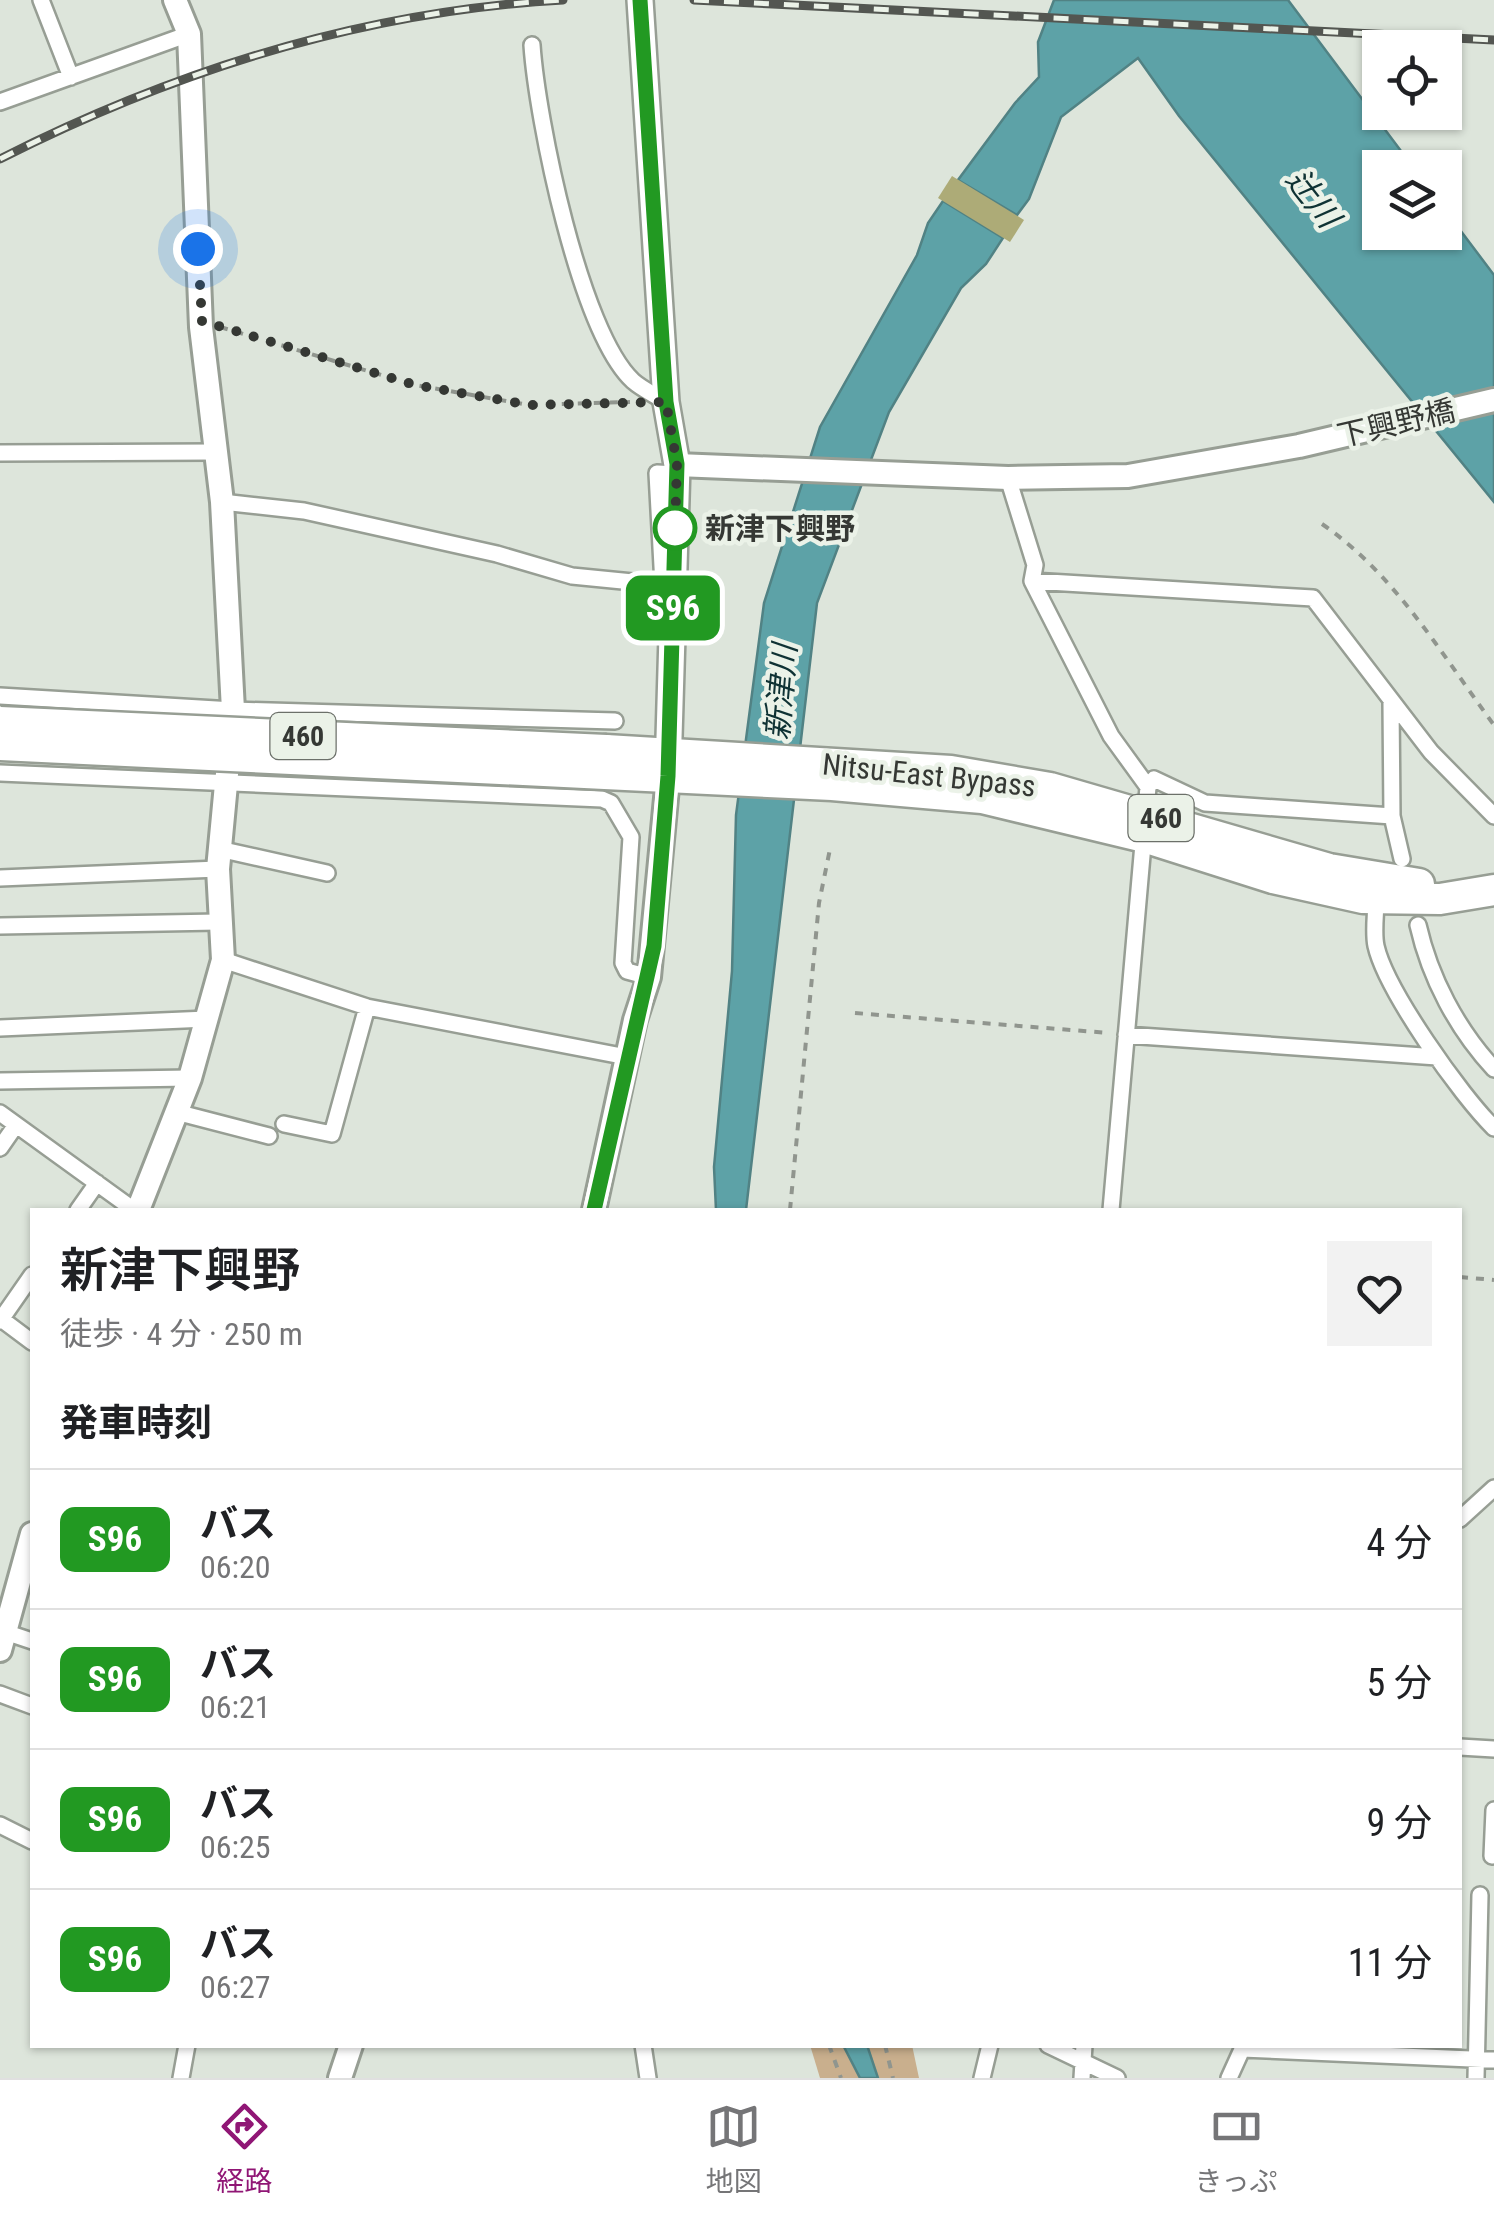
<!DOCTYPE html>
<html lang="ja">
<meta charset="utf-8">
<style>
:root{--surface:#fff;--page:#f2f2f2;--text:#202124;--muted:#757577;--line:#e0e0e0;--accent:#901675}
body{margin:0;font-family:"Roboto Condensed","Noto Sans JP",sans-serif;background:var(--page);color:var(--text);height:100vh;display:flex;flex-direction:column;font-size:38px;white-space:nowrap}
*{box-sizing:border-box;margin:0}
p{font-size:32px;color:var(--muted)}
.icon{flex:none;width:55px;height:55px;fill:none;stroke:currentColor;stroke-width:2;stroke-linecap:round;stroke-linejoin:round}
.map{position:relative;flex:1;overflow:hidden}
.details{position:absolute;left:30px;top:1208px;width:1432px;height:840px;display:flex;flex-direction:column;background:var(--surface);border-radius:0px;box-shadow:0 2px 8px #0004}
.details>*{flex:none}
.badge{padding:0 20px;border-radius:15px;font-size:35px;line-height:65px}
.buttons{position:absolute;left:1362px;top:30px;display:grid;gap:20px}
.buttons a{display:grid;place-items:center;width:100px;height:100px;border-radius:0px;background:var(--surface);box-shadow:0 2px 8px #0004;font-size:50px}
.you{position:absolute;width:50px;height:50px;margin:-25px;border:8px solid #fff;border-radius:50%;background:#1a73e8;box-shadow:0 0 0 15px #1a73e833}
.map>.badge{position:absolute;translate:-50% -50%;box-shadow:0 0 0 5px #fff}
h2{padding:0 30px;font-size:38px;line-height:90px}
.round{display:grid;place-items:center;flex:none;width:105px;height:105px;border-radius:0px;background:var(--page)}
.head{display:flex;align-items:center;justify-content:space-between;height:170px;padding:0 30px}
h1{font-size:48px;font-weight:600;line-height:75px}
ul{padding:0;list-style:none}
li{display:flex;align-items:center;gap:30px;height:140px;padding:0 30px;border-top:2px solid var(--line)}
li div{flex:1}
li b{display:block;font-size:38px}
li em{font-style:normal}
li .badge{min-width:110px;font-weight:700;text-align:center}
.tabs{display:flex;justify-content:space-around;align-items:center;height:140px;border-top:2px solid var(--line);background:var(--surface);font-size:28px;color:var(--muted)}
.tabs a{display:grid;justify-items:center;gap:5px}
.tabs .current{color:var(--accent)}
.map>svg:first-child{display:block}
.green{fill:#c9af8d}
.water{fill:#5da2a7;stroke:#518284;stroke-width:2.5}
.building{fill:#adab77}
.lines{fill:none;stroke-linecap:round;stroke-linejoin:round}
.street-casing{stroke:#979e94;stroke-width:20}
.secondary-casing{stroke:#979e94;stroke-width:28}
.primary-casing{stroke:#979e94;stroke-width:30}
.highway-casing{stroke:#979e94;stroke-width:35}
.path{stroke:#90958e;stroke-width:4;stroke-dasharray:8 8;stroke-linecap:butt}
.street{stroke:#fff;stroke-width:15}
.secondary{stroke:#fff;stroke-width:22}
.primary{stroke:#fff;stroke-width:25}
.highway{stroke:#fff;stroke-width:30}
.rail-casing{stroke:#535651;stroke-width:9}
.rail{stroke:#ebf2e8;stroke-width:5;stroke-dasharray:15;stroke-linecap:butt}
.highway-bridge-casing{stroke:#979e94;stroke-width:35;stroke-linecap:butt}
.highway-bridge{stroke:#fff;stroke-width:30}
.line-casing{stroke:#fff;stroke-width:22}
.line{stroke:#292;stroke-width:15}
.walk{stroke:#353834;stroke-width:10;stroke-dasharray:0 18}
.stop-dot{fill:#fff;stroke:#292;stroke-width:5}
.labels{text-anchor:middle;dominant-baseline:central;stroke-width:9;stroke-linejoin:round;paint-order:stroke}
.shield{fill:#ebf2e8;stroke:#6c706a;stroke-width:2.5}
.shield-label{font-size:28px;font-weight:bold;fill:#353834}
.street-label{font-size:30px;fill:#353834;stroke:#ebf2e8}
.stop-label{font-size:30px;font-weight:bold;fill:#353834;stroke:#ebf2e8;text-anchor:start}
.water-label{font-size:32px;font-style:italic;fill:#0f3234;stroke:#ebf2e8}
</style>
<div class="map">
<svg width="1494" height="2078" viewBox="0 0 1494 2078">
<rect width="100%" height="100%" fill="#dde5db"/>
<path class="green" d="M810 2045H912L919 2078H820Z"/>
<path class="water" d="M1054 0H1288L1413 167 1380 168V232H1445V210L1494 275V502L1179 116 1138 58 1061 117 1029 199 1017 215 958 180 1015 103 1039 77 1038 42Z
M943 201 1003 238 986 264 961 288 889 412 817 603 746 1210H716L714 1167 732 971 736 815 764 603 820 427 917 255 928 223Z
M843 2045H867L878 2078H860Z"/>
<path class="building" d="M952 176 1024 220 1010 242 938 198Z"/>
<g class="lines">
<g class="street-casing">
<path id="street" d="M41 0 71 77
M532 45C537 119 580 332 633 381 642 389 655 395 666 402
M0 102 189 34
M0 453 214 452
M1008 478 1035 565 1032 581 1111 736 1148 787 1111 1210
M222 502 304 511 497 554 572 576 663 585 657 473 677 474
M1032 581 1313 598 1431 752 1494 816
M0 696 233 710 615 721
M1391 703 1392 816 1402 859
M0 773 602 799 611 803 631 837 623 963 627 971 649 977
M1148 787 1154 779 1205 803 1392 816
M219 849 327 873
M0 878 218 869
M1376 899C1376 914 1373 932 1376 946 1386 990 1461 1096 1494 1128
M1418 925C1430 978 1457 1029 1494 1069
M0 926 218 922
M223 960 367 1007 627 1057
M0 1028 207 1019
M1126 1035 1437 1057
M0 1081 190 1078
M176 1112 269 1136
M0 1113 134 1210
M284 1124 332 1134 367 1007
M0 1148 16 1125
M78 1210 97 1183
M0 1318 32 1342
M0 1321 32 1275
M1460 1519 1494 1488
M5 1632 32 1641
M0 1694 32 1706
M1460 1747 1494 1749
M0 1825 32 1841
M1492 1856 1494 1810
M643 2045 648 2078
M1048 2045 1117 2078
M1242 2049 1494 2060
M181 2078 187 2045
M982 2078 990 2045
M1082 2078 1084 2045
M1229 2078 1244 2045
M1476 2078 1480 1895"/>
</g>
<g class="secondary-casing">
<path id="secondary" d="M677 465 1008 478 1128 476 1299 446 1494 400
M138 1210 190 1078 223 960 218 869 233 710 222 502 201 327 189 34 175 0
M594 1210 635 1020 649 977 668 777
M0 1650 32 1534
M340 2078 351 2045"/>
</g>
<g class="primary-casing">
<path id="primary" d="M640 0 666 402 677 465 668 772"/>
</g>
<g class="highway-casing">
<path id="highway" d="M606 750 951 771 1050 788 1329 869 1419 884
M605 774 832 785 982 798 1144 837 1273 878 1363 898 1440 899 1494 890"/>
</g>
<path class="path" d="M220 327 415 385 529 405 630 402
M1322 524C1395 574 1442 655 1494 725
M855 1013 1109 1033
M790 1210 819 903 830 849
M1460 1277 1494 1280
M829 2045 841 2078
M885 2045 893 2078"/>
<use href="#street" class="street"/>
<use href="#secondary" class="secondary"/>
<use href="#primary" class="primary"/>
<use href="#highway" class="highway"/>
<g class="rail-casing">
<path id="rail" d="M694 0 1494 40
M0 159C176 70 364 11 563 0"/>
</g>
<use href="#rail" class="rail"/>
<g class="highway-bridge-casing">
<path id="highway-bridge" d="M0 722 606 750
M0 745 605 774"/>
</g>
<use href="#highway-bridge" class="highway-bridge"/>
</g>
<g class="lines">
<g class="line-casing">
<path id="line" d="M594 1210 654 946 668 776 677 464 666 402 640 0"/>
</g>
<use href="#line" class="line"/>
<path class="walk" d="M198 249 202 321 415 385 530 405 666 402 677 464 675 528"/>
</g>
<circle class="stop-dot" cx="675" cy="528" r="20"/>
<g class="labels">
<g class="shield">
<rect x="270.5" y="713" width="65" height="46" rx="8"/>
<rect x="1128.5" y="795" width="65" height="46" rx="8"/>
</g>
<g class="shield-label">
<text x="303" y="736">460</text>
<text x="1161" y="818">460</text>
</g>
<g class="street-label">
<text transform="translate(1396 423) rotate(-13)">下興野橋</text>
<text transform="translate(929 775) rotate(6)">Nitsu-East Bypass</text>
</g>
<g class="stop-label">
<text x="705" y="528">新津下興野</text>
</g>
<g class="water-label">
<text transform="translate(1313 198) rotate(52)">辻川</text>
<text transform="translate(781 692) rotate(-85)">新津川</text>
</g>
</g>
</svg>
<div class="buttons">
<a><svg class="icon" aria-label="locate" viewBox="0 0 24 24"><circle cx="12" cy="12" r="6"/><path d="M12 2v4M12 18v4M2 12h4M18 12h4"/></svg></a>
<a><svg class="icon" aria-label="layers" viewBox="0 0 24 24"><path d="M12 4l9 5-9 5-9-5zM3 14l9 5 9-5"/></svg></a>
</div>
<div class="you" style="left:198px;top:249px"></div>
<b class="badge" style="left:673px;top:608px;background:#292;color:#fff">S96</b>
<section class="details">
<div class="head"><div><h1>新津下興野</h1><p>徒歩 · 4 分 · 250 m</p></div><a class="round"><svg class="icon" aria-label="heart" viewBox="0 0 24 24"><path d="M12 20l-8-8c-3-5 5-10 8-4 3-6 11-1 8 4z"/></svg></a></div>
<h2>発車時刻</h2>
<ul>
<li><span class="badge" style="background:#292;color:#fff">S96</span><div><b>バス</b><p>06:20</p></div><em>4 分</em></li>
<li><span class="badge" style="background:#292;color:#fff">S96</span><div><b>バス</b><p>06:21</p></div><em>5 分</em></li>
<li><span class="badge" style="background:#292;color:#fff">S96</span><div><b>バス</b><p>06:25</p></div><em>9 分</em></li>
<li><span class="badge" style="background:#292;color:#fff">S96</span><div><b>バス</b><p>06:27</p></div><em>11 分</em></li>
</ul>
</section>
</div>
<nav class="tabs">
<a class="current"><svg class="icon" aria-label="directions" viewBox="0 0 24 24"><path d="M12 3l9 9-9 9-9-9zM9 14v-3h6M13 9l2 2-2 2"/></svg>経路</a>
<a><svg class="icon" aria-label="map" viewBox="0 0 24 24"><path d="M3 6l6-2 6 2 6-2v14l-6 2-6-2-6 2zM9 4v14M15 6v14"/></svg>地図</a>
<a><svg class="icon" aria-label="tickets" viewBox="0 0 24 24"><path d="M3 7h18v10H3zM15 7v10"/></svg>きっぷ</a>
</nav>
